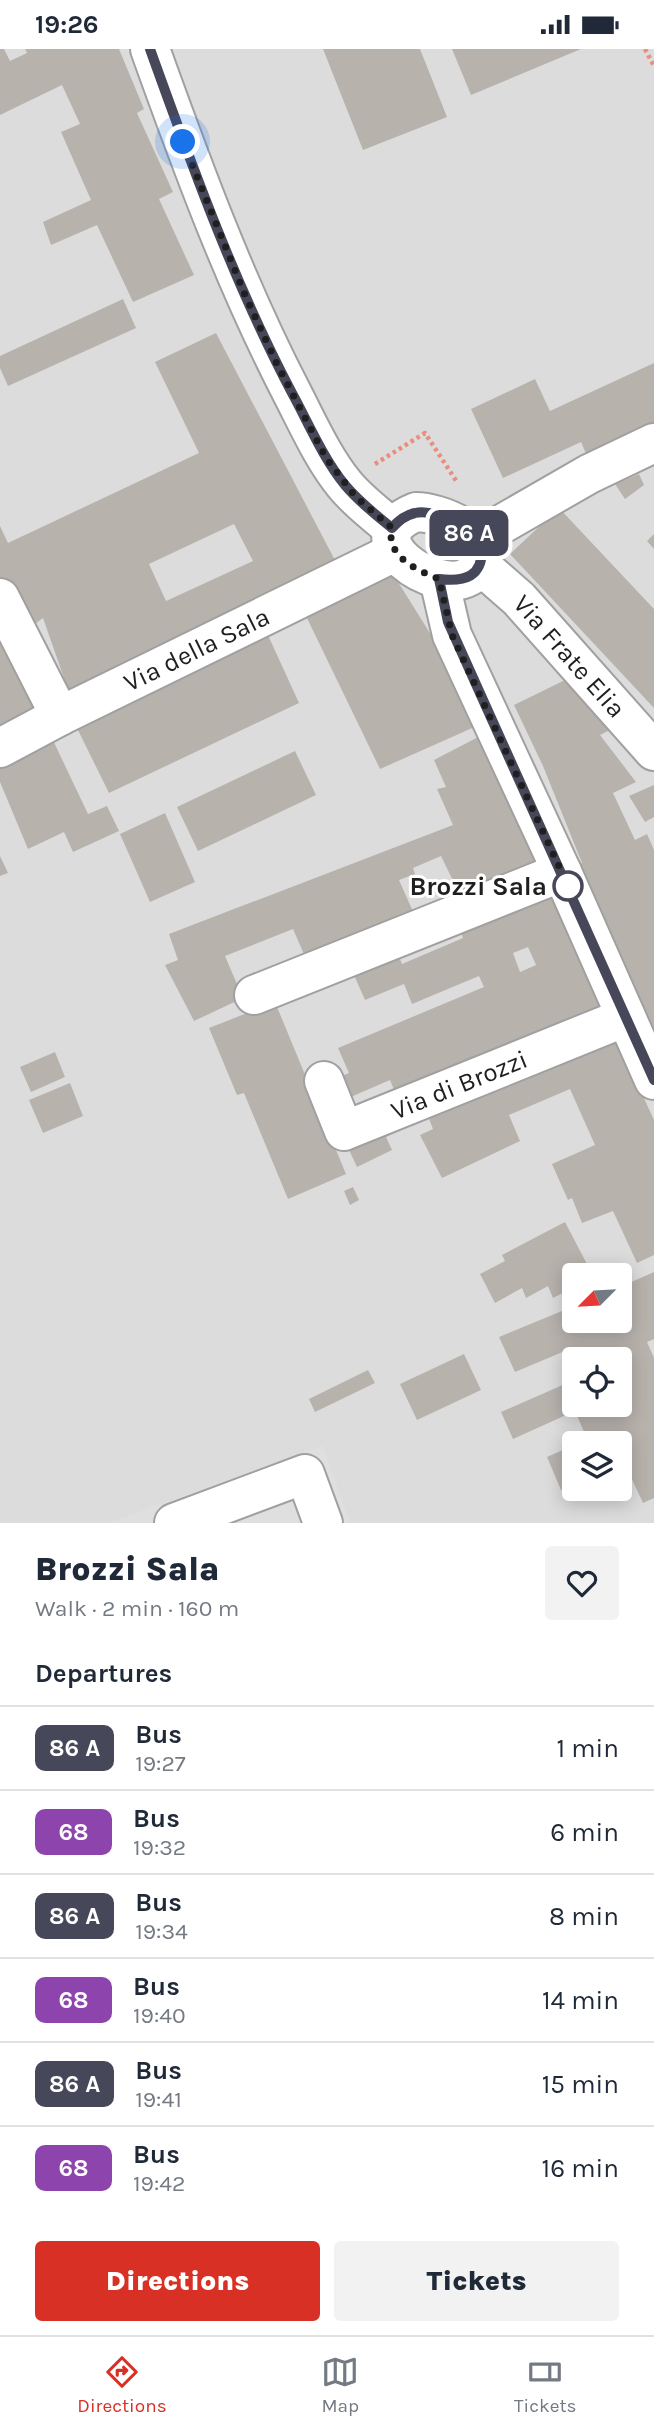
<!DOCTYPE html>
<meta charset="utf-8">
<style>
:root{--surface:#fff;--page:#f2f2f3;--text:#1f2937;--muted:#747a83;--line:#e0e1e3;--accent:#d93025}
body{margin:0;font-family:Karla,sans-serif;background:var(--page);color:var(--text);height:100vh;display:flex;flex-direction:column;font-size:26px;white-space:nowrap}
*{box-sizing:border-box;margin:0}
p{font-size:23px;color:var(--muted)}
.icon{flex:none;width:38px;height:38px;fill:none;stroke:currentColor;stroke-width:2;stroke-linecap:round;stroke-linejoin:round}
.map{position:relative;height:1474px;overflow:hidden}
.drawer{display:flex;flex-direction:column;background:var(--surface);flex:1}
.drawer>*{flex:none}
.badge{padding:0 14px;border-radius:10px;font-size:24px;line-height:46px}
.needle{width:46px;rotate:246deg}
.tools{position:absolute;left:562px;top:1214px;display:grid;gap:14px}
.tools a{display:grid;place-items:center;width:70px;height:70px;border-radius:7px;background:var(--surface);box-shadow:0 4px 18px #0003;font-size:35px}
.you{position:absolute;width:35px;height:35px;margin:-18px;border:5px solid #fff;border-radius:50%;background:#1a73e8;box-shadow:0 0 0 10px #1a73e833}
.map>.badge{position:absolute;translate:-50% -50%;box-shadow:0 0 0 4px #fff}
h2{padding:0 35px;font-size:26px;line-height:63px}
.round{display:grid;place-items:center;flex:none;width:74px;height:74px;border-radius:7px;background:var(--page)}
.overview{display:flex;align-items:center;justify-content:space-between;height:119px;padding:0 35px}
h1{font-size:33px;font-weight:800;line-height:52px}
.cta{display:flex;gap:14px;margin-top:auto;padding:14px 35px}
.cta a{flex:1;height:80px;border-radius:7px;background:var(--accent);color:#fff;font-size:28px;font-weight:800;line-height:80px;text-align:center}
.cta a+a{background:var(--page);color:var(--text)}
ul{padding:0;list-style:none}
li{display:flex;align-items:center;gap:21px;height:84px;padding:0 35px;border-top:2px solid var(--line)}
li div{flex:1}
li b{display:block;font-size:26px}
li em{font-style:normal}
li .badge{min-width:77px;font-weight:700;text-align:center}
.status{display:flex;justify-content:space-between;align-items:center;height:49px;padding:0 35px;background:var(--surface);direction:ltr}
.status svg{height:19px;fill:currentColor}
.dock{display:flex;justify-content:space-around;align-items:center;height:98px;border-top:2px solid var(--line);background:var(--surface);font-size:19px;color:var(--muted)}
.dock a{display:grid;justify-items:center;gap:4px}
.dock .on{color:var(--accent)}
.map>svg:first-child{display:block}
.residential{fill:#dddcdc;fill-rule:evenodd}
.parking{fill:#dfdfdf}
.building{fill:#b8b2ad;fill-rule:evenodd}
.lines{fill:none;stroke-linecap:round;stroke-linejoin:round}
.minor-casing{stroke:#a0a0a0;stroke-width:42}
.path{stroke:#e98e7e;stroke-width:4.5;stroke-dasharray:3.5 3.5;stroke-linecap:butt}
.minor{stroke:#fff;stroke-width:38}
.line-casing{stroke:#fff;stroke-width:16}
.line{stroke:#47475a;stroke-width:10}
.walk{stroke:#1f1f1f;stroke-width:7;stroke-dasharray:0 12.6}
.stop-dot{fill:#fff;stroke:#47475a;stroke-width:3.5}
.labels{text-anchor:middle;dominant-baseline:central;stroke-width:6;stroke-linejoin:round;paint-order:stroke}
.street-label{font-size:26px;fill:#1f1f1f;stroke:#fff}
.stop-label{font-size:26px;font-weight:bold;fill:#1f1f1f;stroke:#fff;text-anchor:end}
</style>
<div class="status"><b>19:26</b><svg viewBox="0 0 49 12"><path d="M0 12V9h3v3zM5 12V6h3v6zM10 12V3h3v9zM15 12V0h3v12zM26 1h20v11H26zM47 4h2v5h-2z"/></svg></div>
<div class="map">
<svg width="654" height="1474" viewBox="0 0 654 1474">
<rect width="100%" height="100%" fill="#efece7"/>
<path class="residential" d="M0 0H654V1474H0ZM574 1227H620V1272H574ZM574 1311H620V1356H574ZM574 1395H620V1440H574Z"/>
<path class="parking" d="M323 1397 350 1474H107Z"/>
<path class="building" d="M0 0H4L10 12 27 4 25 0H119L144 60 137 64 173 143 159 150 194 226 133 253 97 176 51 196 43 173 91 151 61 83 80 75 62 36 0 66Z
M323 0H420L447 68 363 101Z
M452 0H581L471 46Z
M123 250 136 279 8 337 0 319V307Z
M216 284 338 517 72 652 43 569 35 575 0 533V477L8 494 199 404 155 313ZM234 475 253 512 166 552 149 515Z
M654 314V374L587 407 581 393 503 429 471 360 535 330 550 362Z
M639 425 644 436 625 450 615 435Z
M559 459 654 560V659L510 505Z
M654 485V500L647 492Z
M393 525 453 621 479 676 380 720 305 565Z
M0 572 49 662 0 686Z
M267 584 299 654 109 744 74 673Z
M565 631 610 681 600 686 636 733 613 744 635 791 647 785 654 801V993L577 817 582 814 543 717 514 656Z
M50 685 88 765 107 757 119 782 73 803 64 783 28 800 0 733V708Z
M482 686 541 817 462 850 441 807 413 819 415 825 399 831 415 867 306 910 293 880 225 907 243 949 194 972 165 916 178 911 169 885 453 776 437 740 446 738 434 711Z
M295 702 316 746 198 802 177 758Z
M654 736V768L645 773 629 747Z
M165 764 195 833 150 853 120 785Z
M0 807 8 824 0 827Z
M555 838 607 964 397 1048 390 1031 346 1050 337 1029 349 1024 338 999 484 938 479 927 412 955 404 935 365 951 350 917 395 898 402 915 463 889 459 877ZM528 898 536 916 520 923 513 904Z
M275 953 346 1125 288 1150 244 1044 237 1046 209 979Z
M613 982 654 1071V1206L637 1214 613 1162 582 1174 572 1149 568 1151 552 1115 595 1096 570 1040 509 1066 520 1092 442 1129 420 1086 433 1080 426 1062Z
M55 1003 65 1028 31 1043 20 1018Z
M70 1034 83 1067 43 1084 29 1051Z
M397 1064 404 1079 386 1088 392 1101 357 1118 344 1090Z
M353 1138 359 1151 350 1156 344 1142Z
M565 1173 588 1217 570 1226 574 1238 553 1249 548 1237 526 1249 522 1239 495 1254 480 1225 505 1212 502 1206Z
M654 1223V1290L647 1293 654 1309V1449L643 1454 623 1411 620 1412V1395H576L587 1390 575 1362 513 1390 501 1363 574 1331V1356H620V1311H577L572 1299 515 1323 499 1288 574 1257V1272H620V1238Z
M464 1305 481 1341 417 1371 400 1335Z
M368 1321 375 1334 315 1363 309 1350Z
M574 1396V1435L561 1441 547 1408Z"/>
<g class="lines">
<g class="minor-casing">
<g id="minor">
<path d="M150 0C192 117 235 234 292 344 308 375 323 409 345 436 359 453 376 465 392 479"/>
<path d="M416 463C438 463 490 483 481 512 479 519 474 525 468 528 436 546 349 490 416 463Z"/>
<path d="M476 490 589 425 654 394"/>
<path id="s1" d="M480 516 519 550 654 702"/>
<path d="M439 530 452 586 562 823 654 1031"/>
<path d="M0 549 60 667"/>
<path id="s2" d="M0 699 60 667 395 503"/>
<path d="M254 946 562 823"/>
<path id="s3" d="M324 1032 344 1082 626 968"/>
<path d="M174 1474 305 1425 323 1474"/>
</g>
</g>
<path class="path" d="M645 0 654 17
M375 415 425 384 457 433"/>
<use href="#minor" class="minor"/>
</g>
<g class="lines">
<g class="line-casing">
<path id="line" d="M150 0C192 117 234 234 292 344 309 375 323 409 345 436 359 453 376 466 392 479 398 472 406 466 415 464 435 459 472 481 482 498 483 528 465 533 439 530L448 573 654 1031"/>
</g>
<use href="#line" class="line"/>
<path class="walk" d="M183 93 245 246 277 315 326 409 355 447 392 479C385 507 417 521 439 530L452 586 568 837"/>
</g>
<circle class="stop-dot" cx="568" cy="837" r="14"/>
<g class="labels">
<g class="street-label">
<text stroke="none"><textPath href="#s2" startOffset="220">Via della Sala</textPath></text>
<text stroke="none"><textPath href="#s1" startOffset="128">Via Frate Elia</textPath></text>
<text stroke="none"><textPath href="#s3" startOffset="178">Via di Brozzi</textPath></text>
</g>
<g class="stop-label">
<text x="547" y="837">Brozzi Sala</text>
</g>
</g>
</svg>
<div class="tools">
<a><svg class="needle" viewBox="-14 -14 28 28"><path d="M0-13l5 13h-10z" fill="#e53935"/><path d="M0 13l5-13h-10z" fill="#747a83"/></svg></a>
<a><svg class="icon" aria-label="locate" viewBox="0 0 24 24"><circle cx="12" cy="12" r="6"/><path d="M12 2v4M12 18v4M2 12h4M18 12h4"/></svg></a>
<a><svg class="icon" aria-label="layers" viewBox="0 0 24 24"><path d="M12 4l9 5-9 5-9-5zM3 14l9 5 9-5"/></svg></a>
</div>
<div class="you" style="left:183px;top:93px"></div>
<b class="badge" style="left:469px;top:484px;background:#47475a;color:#fff">86 A</b>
</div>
<section class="drawer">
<div class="overview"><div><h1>Brozzi Sala</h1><p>Walk · 2 min · 160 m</p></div><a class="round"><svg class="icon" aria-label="heart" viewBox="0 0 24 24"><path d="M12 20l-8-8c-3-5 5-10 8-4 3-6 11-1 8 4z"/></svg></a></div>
<h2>Departures</h2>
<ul>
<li><span class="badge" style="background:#47475a;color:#fff">86 A</span><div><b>Bus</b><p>19:27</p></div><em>1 min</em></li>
<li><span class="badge" style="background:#8e44ad;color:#fff">68</span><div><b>Bus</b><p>19:32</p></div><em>6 min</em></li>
<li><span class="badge" style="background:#47475a;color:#fff">86 A</span><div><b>Bus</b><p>19:34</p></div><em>8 min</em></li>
<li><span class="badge" style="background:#8e44ad;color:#fff">68</span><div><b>Bus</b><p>19:40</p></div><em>14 min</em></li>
<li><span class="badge" style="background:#47475a;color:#fff">86 A</span><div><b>Bus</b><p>19:41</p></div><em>15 min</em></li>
<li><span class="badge" style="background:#8e44ad;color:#fff">68</span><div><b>Bus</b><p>19:42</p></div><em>16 min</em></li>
</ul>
<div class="cta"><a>Directions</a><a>Tickets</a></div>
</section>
<nav class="dock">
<a class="on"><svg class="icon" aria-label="directions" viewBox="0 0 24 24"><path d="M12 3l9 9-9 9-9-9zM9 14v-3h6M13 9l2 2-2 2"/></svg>Directions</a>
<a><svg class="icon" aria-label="map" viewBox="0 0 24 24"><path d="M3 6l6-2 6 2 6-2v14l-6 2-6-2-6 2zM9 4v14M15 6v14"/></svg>Map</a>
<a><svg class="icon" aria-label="tickets" viewBox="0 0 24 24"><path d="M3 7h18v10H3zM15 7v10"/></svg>Tickets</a>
</nav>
